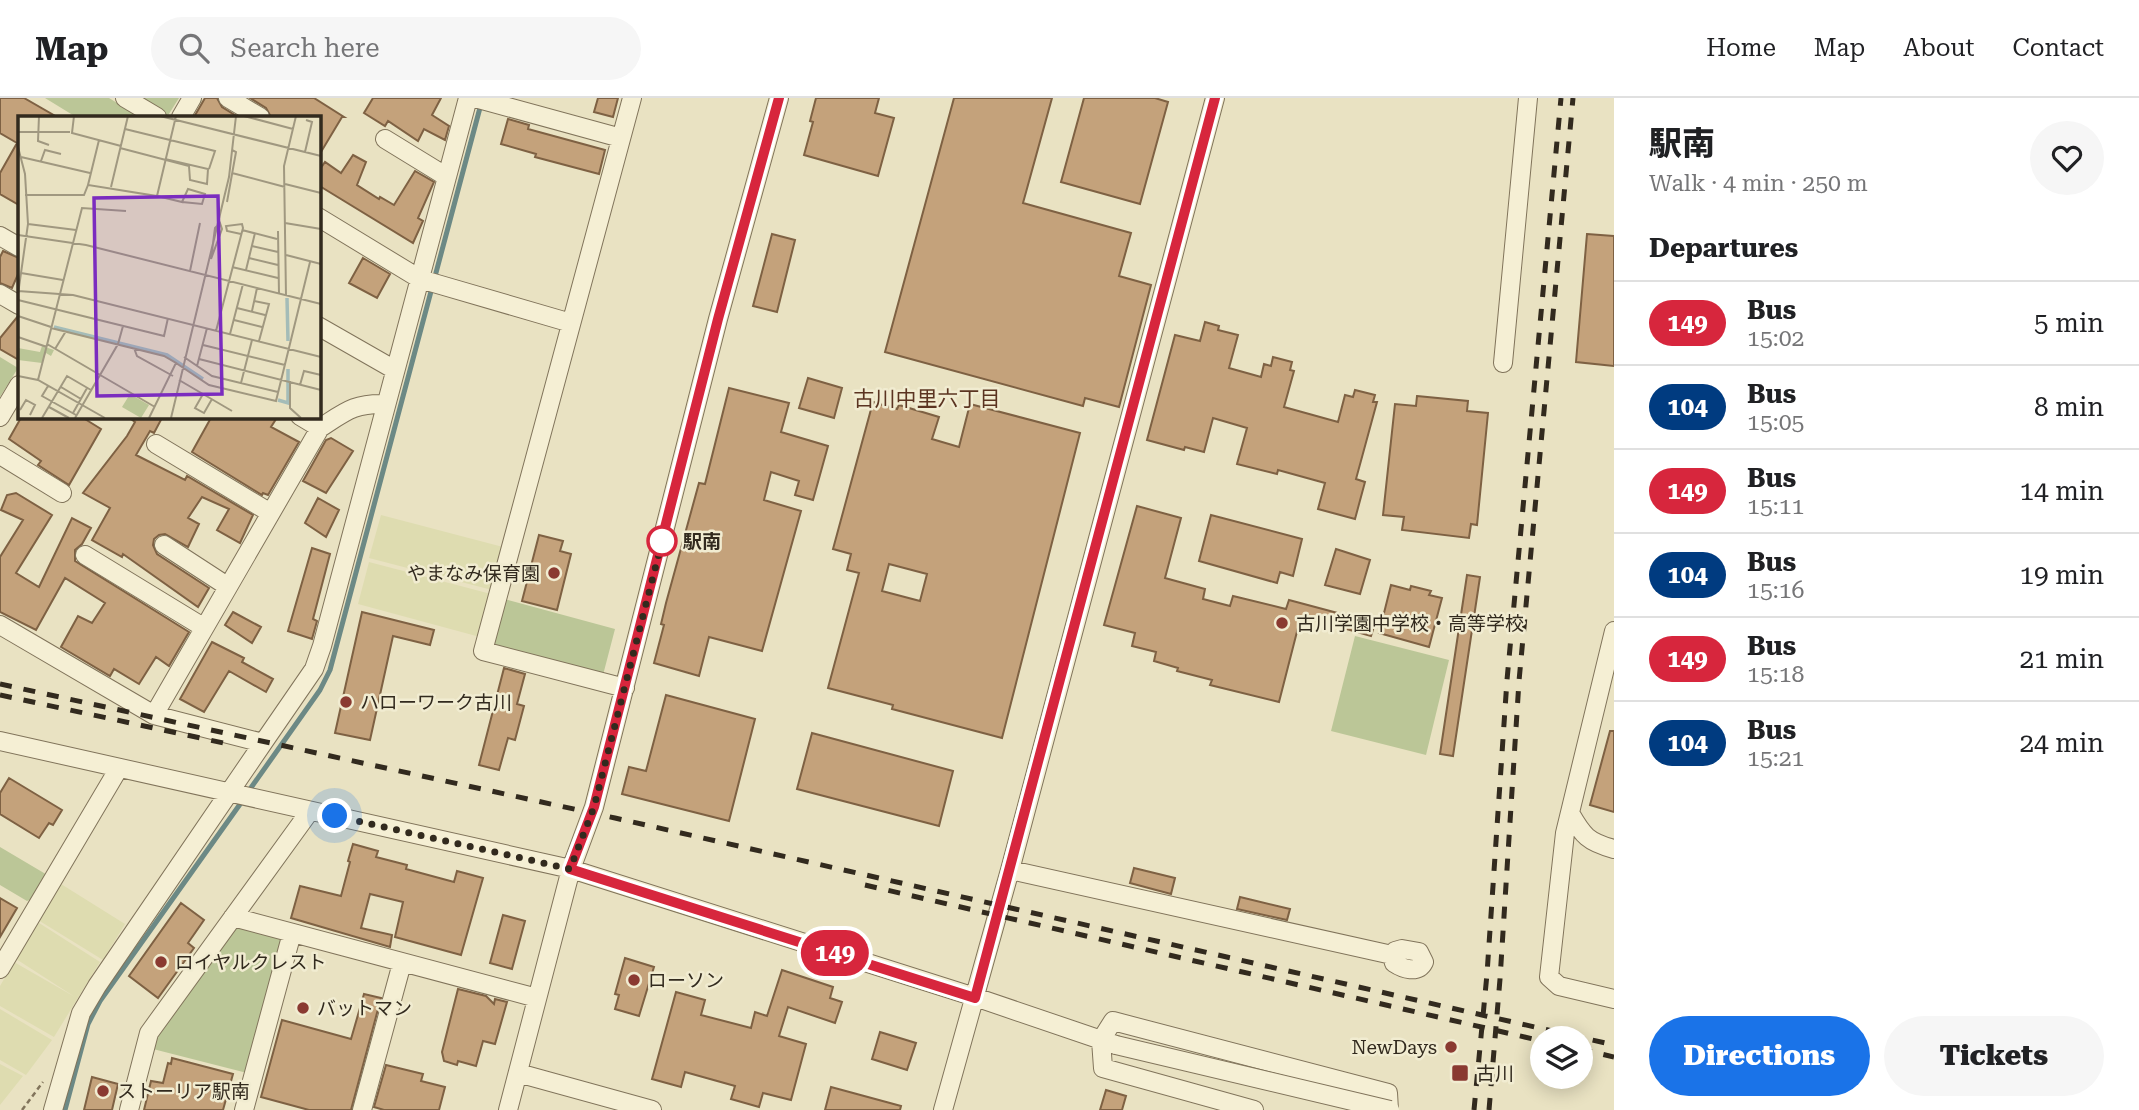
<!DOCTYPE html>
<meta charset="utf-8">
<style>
:root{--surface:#fff;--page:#f6f6f6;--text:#202124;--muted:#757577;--line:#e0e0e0;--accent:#1a73e8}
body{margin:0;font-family:"Roboto Serif","Noto Sans JP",serif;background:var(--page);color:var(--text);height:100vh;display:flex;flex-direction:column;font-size:26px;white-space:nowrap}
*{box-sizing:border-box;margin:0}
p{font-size:23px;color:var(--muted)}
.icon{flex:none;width:38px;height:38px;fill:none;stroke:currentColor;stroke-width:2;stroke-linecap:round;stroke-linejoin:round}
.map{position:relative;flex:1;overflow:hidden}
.details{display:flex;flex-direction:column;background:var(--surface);width:525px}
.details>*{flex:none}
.badge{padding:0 14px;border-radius:23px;font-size:24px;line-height:46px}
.fabs{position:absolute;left:1530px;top:928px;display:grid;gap:14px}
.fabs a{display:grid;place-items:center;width:63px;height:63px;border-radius:50%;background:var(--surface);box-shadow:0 4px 18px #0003;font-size:35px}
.you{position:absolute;width:35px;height:35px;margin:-18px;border:5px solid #fff;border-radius:50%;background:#1a73e8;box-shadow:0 0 0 10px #1a73e833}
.map>.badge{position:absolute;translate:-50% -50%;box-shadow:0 0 0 4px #fff}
h2{padding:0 35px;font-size:26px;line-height:63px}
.round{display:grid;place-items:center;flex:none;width:74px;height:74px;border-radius:37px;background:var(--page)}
.headline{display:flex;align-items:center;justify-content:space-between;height:119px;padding:0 35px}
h1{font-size:33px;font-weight:800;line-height:52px}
.primary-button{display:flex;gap:14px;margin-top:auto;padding:14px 35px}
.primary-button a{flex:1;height:80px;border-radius:42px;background:var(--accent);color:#fff;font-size:28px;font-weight:800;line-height:80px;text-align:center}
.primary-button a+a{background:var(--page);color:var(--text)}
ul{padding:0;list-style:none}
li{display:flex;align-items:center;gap:21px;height:84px;padding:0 35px;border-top:2px solid var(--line)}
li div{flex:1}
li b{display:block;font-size:26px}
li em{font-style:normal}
li .badge{min-width:77px;font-weight:700;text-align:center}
header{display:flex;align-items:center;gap:42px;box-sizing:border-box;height:98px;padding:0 35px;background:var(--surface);border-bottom:2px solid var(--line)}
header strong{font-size:33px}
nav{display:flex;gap:38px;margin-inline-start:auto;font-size:24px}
.search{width:490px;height:63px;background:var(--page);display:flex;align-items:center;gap:18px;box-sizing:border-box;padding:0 24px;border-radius:38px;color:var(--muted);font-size:26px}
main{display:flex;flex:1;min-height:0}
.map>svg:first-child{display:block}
.farmland{fill:#dedcb0}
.green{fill:#bbc697}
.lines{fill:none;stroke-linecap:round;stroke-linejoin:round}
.stream{stroke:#6c8985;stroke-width:5}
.building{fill:#c4a27b;stroke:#7e6143;stroke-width:2;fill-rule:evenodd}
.minor-casing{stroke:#81745b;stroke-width:20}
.path{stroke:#81745b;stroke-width:2.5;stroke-dasharray:5 3.5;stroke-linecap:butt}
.minor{stroke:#f5efd4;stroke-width:18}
.rail{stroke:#322a1e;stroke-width:5;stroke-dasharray:12 12;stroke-linecap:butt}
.minor-bridge-casing{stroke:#81745b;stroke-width:20;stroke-linecap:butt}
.minor-bridge{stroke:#f5efd4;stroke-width:18}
.line-casing{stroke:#fff;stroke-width:16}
.line{stroke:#d7263d;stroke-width:10}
.walk{stroke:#322a1e;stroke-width:7;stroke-dasharray:0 12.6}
.stop-dot{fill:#fff;stroke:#d7263d;stroke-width:3.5}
.poi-dot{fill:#8a3a31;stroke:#f1ecd1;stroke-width:2.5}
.labels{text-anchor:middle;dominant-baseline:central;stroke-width:5;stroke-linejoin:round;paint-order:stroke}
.stop-label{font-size:19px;font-weight:bold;fill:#322a1e;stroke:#f1ecd1;text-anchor:start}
.poi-label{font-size:19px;fill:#322a1e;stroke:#f1ecd1;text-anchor:start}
.neighbourhood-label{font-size:21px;fill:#5b3421;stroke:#f1ecd1}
.inset-river{fill:none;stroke:#a4bcb8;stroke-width:3.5}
.inset-road{fill:none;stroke:#a09880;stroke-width:2}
.view{fill:#7b2cbf;fill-opacity:0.15;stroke:#7b2cbf;stroke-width:3.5}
.inset-edge{fill:none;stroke:#322a1e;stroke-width:3.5}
</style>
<header>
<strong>Map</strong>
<div class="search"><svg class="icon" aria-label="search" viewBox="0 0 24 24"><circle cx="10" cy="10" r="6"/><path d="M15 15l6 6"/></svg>Search here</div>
<nav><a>Home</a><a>Map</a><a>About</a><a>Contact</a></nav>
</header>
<main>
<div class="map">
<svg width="1614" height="1012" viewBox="0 0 1614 1012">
<rect width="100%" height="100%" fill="#e9e2c2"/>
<path class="farmland" d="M381 417 503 449 492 492 369 460Z
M369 464 491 496 480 539 358 506Z
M61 786 125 826 103 862 38 822Z
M36 823 100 864 54 939 0 908V888L14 864 75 899 13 859Z
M0 911 52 942 26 977 0 962Z
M0 966 23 978 0 1007Z"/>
<path class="green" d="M45 0H109L140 19H76Z
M136 0H179L167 19Z
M0 259 18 270 0 299Z
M504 501 615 531 603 577 491 547Z
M1355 538 1449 562 1426 657 1331 633Z
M0 749 49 778 35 800 27 803 0 787Z
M231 827 285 840 251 976 153 951 154 940Z"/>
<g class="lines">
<path class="stream" d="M248 694 320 592 330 572 481 6
M65 1012 88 926 100 903 243 702"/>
</g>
<path class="building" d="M0 0H24L57 19H19V107L0 96V75L17 45 0 35Z
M205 0H217L222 9 238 19H194Z
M250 0H314L344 19H342L318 59V19H271L266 10Z
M373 0H441L432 17 449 28 445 42 424 31 418 43 388 23 385 28 364 15Z
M598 0H618L613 19 594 14Z
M816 0H879L875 15 894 20 878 78 804 57 813 24 810 23Z
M954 0H1052L1023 105 1131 135 1119 178 1151 187 1119 309 1085 300 1083 308 885 254Z
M1084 0H1155L1168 4 1140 106 1061 84Z
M508 21 529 27 528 31 605 52 599 76 535 59 536 56 501 46Z
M353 57 366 64 357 87 379 101 380 99 394 107 415 73 434 84 418 120 423 123 413 145 318 87V74L325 64 341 75Z
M772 136 795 142 777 214 753 208Z
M1587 136 1614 138V268L1576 264Z
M3 153 19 160V174L12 190 0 185V159Z
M363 160 390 176 377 200 349 185Z
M18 218H19V262L0 251V240Z
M1205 224 1219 228 1218 232 1238 237 1229 270 1261 279 1264 266 1271 268 1273 259 1292 264 1290 272 1294 273 1284 309 1338 324 1345 297 1353 299 1355 292 1375 297 1373 304H1377L1356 381 1365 384 1355 421 1318 411 1325 385 1278 372 1277 376 1237 366 1247 330 1213 320 1204 354 1185 349 1184 352 1147 342 1175 237 1200 243Z
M808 280 842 290 834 320 799 310Z
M729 290 789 305 781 334 828 348 813 402 795 397 799 383 771 374 764 402 801 413 762 553 709 539 699 578 654 565 664 527 661 526 666 505 699 385 705 386Z
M1417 298 1468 303 1467 313 1488 315 1477 427 1471 426 1469 440 1402 432 1404 419 1383 417 1395 306 1416 308Z
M873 304 897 311 899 307 939 319 932 341 959 349 970 306 1080 335 1002 640 892 611 893 607 828 590 859 475 847 472 851 456 833 451ZM889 466 927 476 920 503 882 493Z
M22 318H80L101 331 69 387 38 367 41 363 9 341Z
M127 318H163L154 335 150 333 136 357 185 382 187 378 253 417 240 445 217 432 229 411 202 399 188 420 199 426 188 449 165 436 159 437 154 441 153 447 157 456 209 490 198 509 123 456 122 459 92 442 110 410 83 395 127 338 135 324Z
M212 318H278L271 329 299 344 268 397 263 395 262 397 192 354Z
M331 340 353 353 326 395 303 383 326 342Z
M16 395 52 417 16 475 39 489 72 420 91 430 82 446 75 452V463L189 534 169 568 156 559 139 586 114 571 110 578 61 549 78 518 92 525 105 505 65 480 36 532 0 514V459L23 422 1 412 7 397Z
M318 400 339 412 326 439 305 425Z
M1137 408 1181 420 1165 480 1205 491 1203 501 1230 508 1233 498 1286 511 1289 502 1375 525 1371 538 1301 518 1279 604 1210 587 1212 582 1177 573 1178 570 1154 563 1156 554 1132 548 1135 535 1104 527Z
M1211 417 1302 441 1293 478 1280 474 1277 485 1199 463Z
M539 437 563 443 560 453 571 456 557 512 522 503Z
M312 450 330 456 313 521 317 523 312 541 288 533Z
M1336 451 1370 462 1360 496 1325 487Z
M1467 477 1480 479 1453 658 1440 656Z
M1391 487 1410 492 1411 488 1431 493 1429 497 1442 500 1429 549 1379 535Z
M233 514 261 529 252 545 225 527Z
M362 514 434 532 430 547 393 538 370 642 335 635Z
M212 544 244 560 242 564 273 581 266 594 229 573 204 614 180 601Z
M504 570 525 576 517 606 524 608 515 642 508 640 499 672 479 667Z
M666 597 755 621 729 723 622 696 629 669 646 673Z
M1610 633H1614V714L1590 707Z
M812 635 953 673 939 728 797 691Z
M9 680 62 712 53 727 49 725 39 740 0 716V695Z
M353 746 378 753 376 759 407 767 406 771 454 784 457 773 483 780 461 857 395 839 403 804 370 796 361 830 392 837 390 849 291 820 300 788 341 798 350 764 348 763Z
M1134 770 1175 780 1171 796 1130 785Z
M1240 799 1290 811 1287 822 1237 811Z
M0 800 17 810 0 839Z
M181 805 204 822 188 845 194 850 158 900 129 878Z
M503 817 525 823 512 871 490 865Z
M625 860 654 869 639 918 615 911 619 897 615 896Z
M782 872 833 889 830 900 842 904 835 925 788 909 779 938 806 946 791 1002 763 995 759 1009 731 1001 735 988 685 974 681 989 652 981 676 894 705 902 701 917 751 930 755 914 767 918Z
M458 891 486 898 494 906 495 901 507 904 495 946 483 943 476 968 458 963 457 967 444 963 442 954Z
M364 896 381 900 351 1012H309L261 999 282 922 351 941Z
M880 934 916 945 907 972 872 961Z
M172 960 233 976 223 1012H144L151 983 163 985 168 965 171 966Z
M386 967 423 976 421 983 445 989 439 1012H384L374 1009Z
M92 979 118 986 112 1012H84Z
M831 989 901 1008 900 1012H825Z
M1106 992 1126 998 1122 1012H1100Z"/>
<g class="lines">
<g class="minor-casing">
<path id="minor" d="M125 0 157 19
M228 0 260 19
M475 0 621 40
M181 19 192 0
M385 41 447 79
M318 119 420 181 571 225
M0 138 19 149
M0 196 19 207
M318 228 395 272
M1503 265 1528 0
M300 318 320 330
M0 319 19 287
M156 346 269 414
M0 357 62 395
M164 447 227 488
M85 457 203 529
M0 527 154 617 263 645 314 571 322 548 468 0
M1614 533 1565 735 1549 879 1559 888 1614 901
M625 590 483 553 632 0
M154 617 320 330C345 314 354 305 385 306
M0 643 571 771 975 899 1116 947
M1570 715C1583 738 1588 744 1614 751
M1010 772 1392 857
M233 819 537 900
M1402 851 1419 854 1424 864C1418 876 1403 871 1394 865L1392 857 1395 853Z
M0 871 119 670
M518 975 652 1012
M53 1012 81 915 97 888 263 645
M129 1012 149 935 310 713
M244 1012 292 835
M362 1012 402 865
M508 1012 571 771 594 709 718 221 779 0
M943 1012 1010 772 1215 0
M1254 1012 1103 970 1101 942 1113 923 1388 995 1389 1012"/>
</g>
<path class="path" d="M22 1012 43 984"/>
<use href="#minor" class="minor"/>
<path class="rail" d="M0 586 615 720 1614 947
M0 597 233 647
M865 787 1542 943
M1580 951 1614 959
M1474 1012 1487 876 1507 582 1561 0
M1489 1012 1500 881 1519 583 1573 0"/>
<g class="minor-bridge-casing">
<path id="minor-bridge" d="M1116 947 1390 1012"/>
</g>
<use href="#minor-bridge" class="minor-bridge"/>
</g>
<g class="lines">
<g class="line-casing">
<path id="line" d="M779 0 718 221 594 709 570 771 975 900 1215 0"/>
</g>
<use href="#line" class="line"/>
<path class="walk" d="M335 718 570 771 594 709 665 432 662 443"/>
</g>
<circle class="stop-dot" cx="662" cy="443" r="14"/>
<g class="poi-dot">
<circle cx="554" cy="475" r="7"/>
<circle cx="1282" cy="525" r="7"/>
<circle cx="346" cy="604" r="7"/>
<circle cx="161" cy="864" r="7"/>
<circle cx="634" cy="882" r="7"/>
<circle cx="303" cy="910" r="7"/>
<circle cx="1451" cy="949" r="7"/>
<rect x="1451" y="966" width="18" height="18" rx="3.5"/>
<circle cx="103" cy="993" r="7"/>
</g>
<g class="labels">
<g class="stop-label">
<text x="683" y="443">駅南</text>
</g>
<g class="poi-label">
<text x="540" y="475" text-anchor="end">やまなみ保育園</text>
<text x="1296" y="525">古川学園中学校・高等学校</text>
<text x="360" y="604">ハローワーク古川</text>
<text x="175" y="864">ロイヤルクレスト</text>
<text x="648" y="882">ローソン</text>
<text x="317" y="910">バットマン</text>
<text x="1437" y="949" text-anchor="end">NewDays</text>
<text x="1476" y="975">古川</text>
<text x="117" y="993">ストーリア駅南</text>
</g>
<g class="neighbourhood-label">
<text x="927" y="301">古川中里六丁目</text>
</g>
</g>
<g transform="translate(18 18)">
<rect width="303" height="303" fill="#e9e2c2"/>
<path d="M24 230 36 234 33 240 28 237 24 247 0 244V232L22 236ZM112 278 131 289 123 302 104 291Z" fill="#bbc697"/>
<path class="inset-river" d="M269 182 270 225M36 211 149 239 185 263M260 284 270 287V253"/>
<path class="inset-road" d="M21 0 20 25 31 29M56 0 54 17 103 30M142 0 303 40M226 0 275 13M107 13 197 35 191 53M0 16H52M81 24 70 69 139 80 158 0M0 31 7 58 10 108 0 178M102 32 171 50 172 64 189 68 190 53 147 43M287 36 294 6 288 4M3 41 72 57M23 45 27 34 43 38M214 57 267 71M267 68 303 77M93 71 110 0M7 79H66L70 69M139 80 164 86 170 73 187 78 184 88 164 86M209 86 218 36 214 34M202 107 204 113 193 143 197 112ZM267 107 303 113M10 108 58 114M224 114 259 123M260 115 261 178M0 119 68 129 303 188M234 130 260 136M268 139 303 148M231 142 260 149M214 151 260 162M228 154 237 117M172 155 182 107M3 157 45 164M0 175 55 179 303 241M268 180 266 50 278 0M0 184 146 220 150 202M236 185 251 188 241 225M219 192 247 199M234 195 239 172M0 200 33 211M216 204 244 211M33 212 146 240 158 247 131 302M198 215 225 112 224 108 208 110 209 115 223 118M212 218 225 168M0 221 29 231M29 228 137 291M185 229 267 249M116 232 119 240 155 260M37 233 48 215M166 241 194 260 260 276M181 243 303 274M158 247 191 269 258 285 292 146M179 250 189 212M0 260 20 264 87 302M20 264 64 92 108 95M161 264 214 295M272 265V292L283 302M223 267 234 224M282 269 286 255 303 259M30 270 24 280 58 299M43 271 63 283M185 278 177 292 186 297 194 283M31 291 51 302M2 294 8 284 17 289 12 299M55 297 69 272M24 302 49 260 73 274M57 302 100 228 105 210M153 302 211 61 218 0"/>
<path class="view" d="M200 80 204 278 79 280 76 82Z"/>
<rect width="303" height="303" class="inset-edge"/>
</g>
</svg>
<div class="fabs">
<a><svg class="icon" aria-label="layers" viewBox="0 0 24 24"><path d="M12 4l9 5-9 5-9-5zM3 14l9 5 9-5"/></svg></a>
</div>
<div class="you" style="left:335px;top:718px"></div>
<b class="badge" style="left:835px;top:855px;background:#d7263d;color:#fff">149</b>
</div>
<section class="details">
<div class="headline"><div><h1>駅南</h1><p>Walk · 4 min · 250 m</p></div><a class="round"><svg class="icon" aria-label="heart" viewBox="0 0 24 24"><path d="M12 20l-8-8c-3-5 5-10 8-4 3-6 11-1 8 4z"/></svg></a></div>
<h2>Departures</h2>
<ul>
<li><span class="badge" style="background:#d7263d;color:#fff">149</span><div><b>Bus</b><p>15:02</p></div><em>5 min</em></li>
<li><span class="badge" style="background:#003b80;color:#fff">104</span><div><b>Bus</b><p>15:05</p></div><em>8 min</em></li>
<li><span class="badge" style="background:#d7263d;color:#fff">149</span><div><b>Bus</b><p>15:11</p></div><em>14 min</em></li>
<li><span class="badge" style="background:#003b80;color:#fff">104</span><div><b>Bus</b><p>15:16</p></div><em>19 min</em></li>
<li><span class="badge" style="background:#d7263d;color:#fff">149</span><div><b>Bus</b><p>15:18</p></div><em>21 min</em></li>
<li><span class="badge" style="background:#003b80;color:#fff">104</span><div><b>Bus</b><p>15:21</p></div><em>24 min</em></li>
</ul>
<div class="primary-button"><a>Directions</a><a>Tickets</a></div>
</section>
</main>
